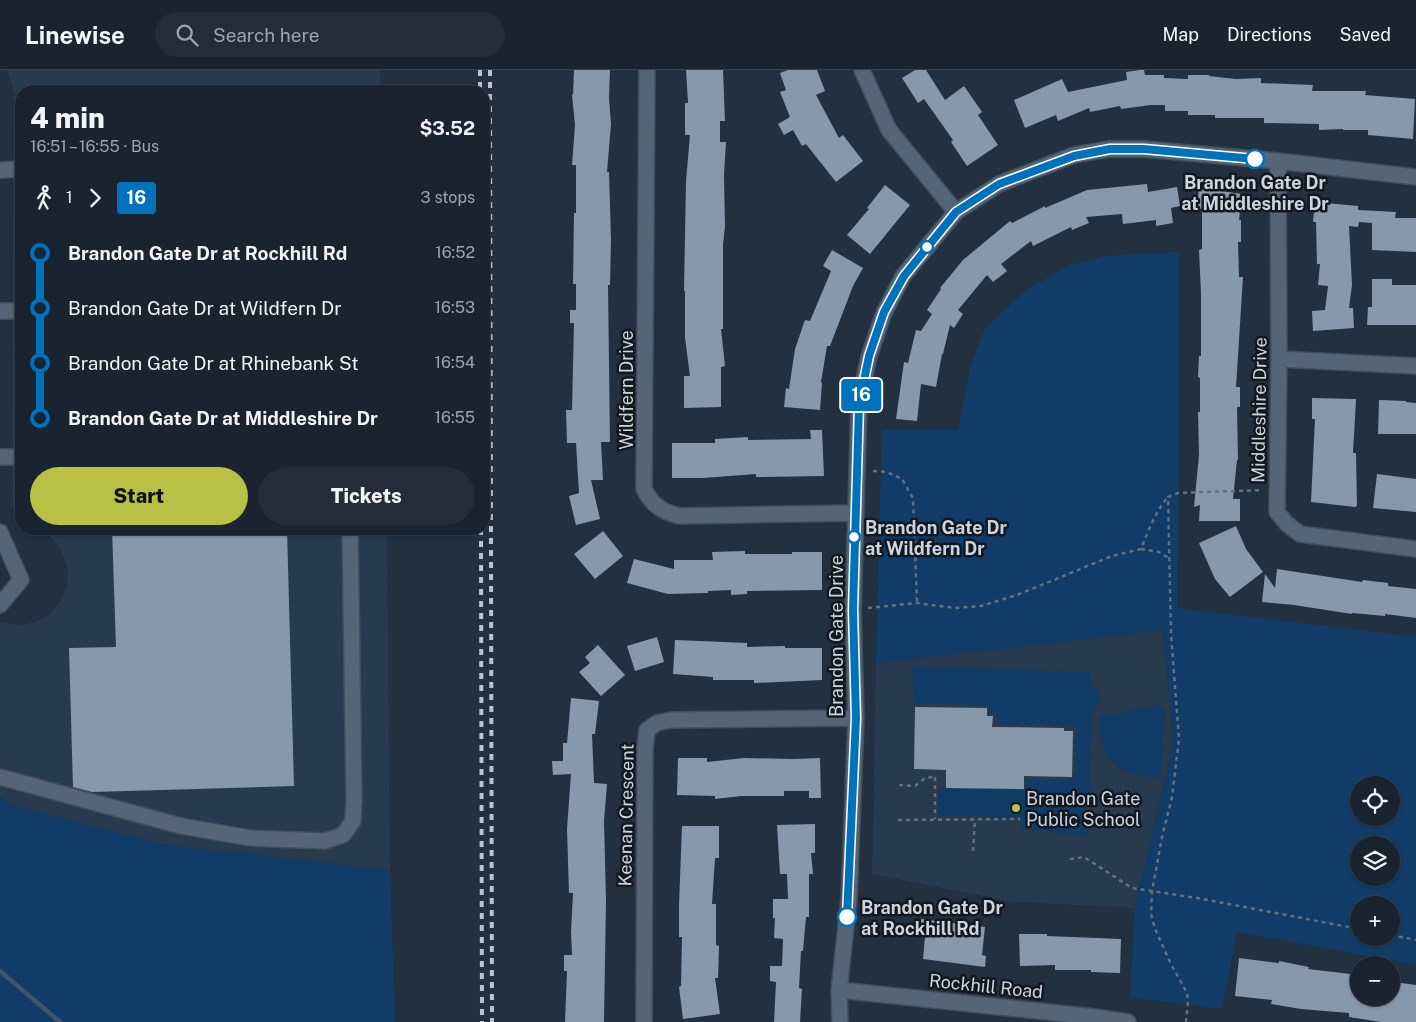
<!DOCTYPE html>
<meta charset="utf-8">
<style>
:root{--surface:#1a2430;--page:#232c38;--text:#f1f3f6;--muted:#9fa4ab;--line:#38414c;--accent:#b9c046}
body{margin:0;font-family:"Public Sans",sans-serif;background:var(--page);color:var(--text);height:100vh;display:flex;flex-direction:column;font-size:19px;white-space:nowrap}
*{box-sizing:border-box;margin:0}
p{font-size:16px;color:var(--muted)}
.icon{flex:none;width:28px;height:28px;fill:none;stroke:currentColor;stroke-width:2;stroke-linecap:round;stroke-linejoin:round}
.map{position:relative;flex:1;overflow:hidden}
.panel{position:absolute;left:15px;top:15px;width:475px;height:450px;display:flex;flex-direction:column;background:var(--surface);border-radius:20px;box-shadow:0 1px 4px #0004,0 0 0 1px var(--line)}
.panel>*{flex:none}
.badge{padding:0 10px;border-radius:4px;font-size:18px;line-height:32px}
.tools{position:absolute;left:1350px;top:706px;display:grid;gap:10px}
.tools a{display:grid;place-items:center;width:50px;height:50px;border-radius:50%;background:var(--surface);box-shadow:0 1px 4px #0004,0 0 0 1px var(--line);font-size:25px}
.map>.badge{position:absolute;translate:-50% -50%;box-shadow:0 0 0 2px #fff}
.legs{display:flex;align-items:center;gap:8px;height:55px;padding:0 15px;font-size:16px}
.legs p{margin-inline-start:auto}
.headline{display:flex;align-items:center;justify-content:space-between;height:85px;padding:0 15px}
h1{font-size:28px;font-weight:800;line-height:38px}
.cta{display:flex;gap:10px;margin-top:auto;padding:10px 15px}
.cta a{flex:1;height:58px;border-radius:30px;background:var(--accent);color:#111;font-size:20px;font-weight:800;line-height:58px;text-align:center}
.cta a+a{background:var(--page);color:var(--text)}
ul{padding:0 15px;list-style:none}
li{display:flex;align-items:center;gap:18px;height:55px;font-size:19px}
li i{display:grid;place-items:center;width:8px;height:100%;margin:0 6px;background:currentColor}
li i::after{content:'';width:12px;height:12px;margin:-6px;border:4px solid;border-radius:50%;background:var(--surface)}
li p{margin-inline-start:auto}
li:first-child i{background:linear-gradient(#0000 50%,currentColor 0)}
li:last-child i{background:linear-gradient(currentColor 50%,#0000 0)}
header{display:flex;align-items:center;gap:30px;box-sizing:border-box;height:70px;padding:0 25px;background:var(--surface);border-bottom:1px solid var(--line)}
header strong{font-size:24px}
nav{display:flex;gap:28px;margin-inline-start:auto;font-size:18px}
.search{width:350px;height:45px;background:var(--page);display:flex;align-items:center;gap:12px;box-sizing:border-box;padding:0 18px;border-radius:28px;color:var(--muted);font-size:19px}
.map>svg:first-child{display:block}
.built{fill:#273a4e}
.green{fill:#103c67;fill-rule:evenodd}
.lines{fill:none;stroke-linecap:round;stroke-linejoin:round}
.stream{stroke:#3d5670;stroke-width:4.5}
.building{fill:#8798ab}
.minor-casing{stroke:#414d5a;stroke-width:18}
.path{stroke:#64707e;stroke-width:2.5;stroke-dasharray:4 4;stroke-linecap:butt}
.minor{stroke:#556576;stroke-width:15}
.rail{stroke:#bac4cf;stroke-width:4;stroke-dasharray:6 6;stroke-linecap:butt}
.line-1-casing{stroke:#fff;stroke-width:11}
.line-1{stroke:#0072bc;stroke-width:8}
.stop-1-dot{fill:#fff;stroke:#0072bc;stroke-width:2.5}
.poi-dot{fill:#b9c046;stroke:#11181f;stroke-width:2}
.labels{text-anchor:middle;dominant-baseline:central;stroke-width:5;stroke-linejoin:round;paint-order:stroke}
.stop-label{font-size:18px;font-weight:bold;fill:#ccd5df;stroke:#11181f;text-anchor:start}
.street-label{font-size:18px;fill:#ccd5df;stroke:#11181f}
.poi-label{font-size:18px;fill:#ccd5df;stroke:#11181f;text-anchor:start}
</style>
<header>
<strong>Linewise</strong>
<div class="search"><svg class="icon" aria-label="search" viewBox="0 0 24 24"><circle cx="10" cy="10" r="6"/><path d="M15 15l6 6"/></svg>Search here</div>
<nav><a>Map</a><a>Directions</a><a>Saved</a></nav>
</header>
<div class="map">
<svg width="1416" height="952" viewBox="0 0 1416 952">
<rect width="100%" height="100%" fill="#223040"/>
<path class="built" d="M7 0H380L381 21H21V449L11 435 14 22Z
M36 459H387L390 800 165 775 13 736 0 726V552L19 555 36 552 50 544 61 531 67 516 68 500 63 484 54 470 41 460Z
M1163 560 1174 672 1135 838 1014 832 872 804 876 593Z"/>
<path class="green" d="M1179 182 1178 538 1416 567V895L1237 862 1222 939 1130 927 1135 838 1174 672 1163 560 876 593 882 360H958L970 298 985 258 1026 220 1070 195 1104 186ZM1359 715H1391V748H1359ZM1359 775H1391V808H1359ZM1359 835H1391V868H1359Z
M912 597 1090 602 1092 618 1098 619 1100 630 1092 643 1087 766 1022 759V747L938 745 939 719 1026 720 1027 710 1075 709V655L996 654V643H989V635L914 633Z
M1158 635 1165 639 1160 707C1118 709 1098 689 1100 647Z
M0 726 14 736 165 775 390 800 395 952H0Z"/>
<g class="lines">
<path class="stream" d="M0 901 60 952"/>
</g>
<path class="building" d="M574 0H610L609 28 611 54 607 102H609L611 170 610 215H608L610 372H601L603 410H591L600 449 576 455 569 426 579 423 576 373H567L566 340H572L574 253H570V240H576V214H573L574 143H576V95H572L575 55 572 25 573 24Z
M686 0H723L725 51H720V72H726L724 105 725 157 723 174V259H721L725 296 721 297V337L684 338V306H690L685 268V221H684L686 111 690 65H685V33H688Z
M788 0H817L825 21 816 25 839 68 843 65 863 91 836 112 806 74 802 76 793 60 784 65 778 54 790 47 780 22 786 20 780 3Z
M915 0H926L945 30 964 16 982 42 978 45 998 75 967 96 951 72 953 70 924 29 918 33 902 8Z
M1140 0H1144L1145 5H1164V8L1188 9V5H1209V6L1236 9 1261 8V13L1313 15 1312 21H1366L1365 25 1415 29 1413 69 1368 65V60H1343V59L1319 60V54L1264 53V48H1215V45H1188V41H1165V35H1151L1121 39 1120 36 1090 42 1089 38 1058 51 1056 45 1025 58 1014 30 1062 9 1068 22 1127 10 1126 2Z
M1147 114 1148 122 1177 117 1180 136 1171 138 1173 153 1156 156V150L1123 154 1122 144 1086 147 1089 153 1072 160 1071 157 1033 176 1031 171 1001 194 1007 201 993 212 987 205 958 240 963 244 954 258 950 255 943 284H942L936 317 921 314 917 351 896 349 904 292 908 293 916 260 921 261 932 244 927 240 941 219 940 218 963 190 1010 151 1012 153 1045 136V138L1087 120Z
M885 115 910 135 870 184 847 165 869 139 867 138Z
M1199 118 1242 124 1239 150H1241V172H1238L1239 207H1243L1236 317H1240V337H1237L1238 390H1237L1233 429H1240V451H1199L1200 435 1194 437 1199 385 1198 342H1200V308L1198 307 1199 286H1201V223L1199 180 1202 179V139L1197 138Z
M1315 132 1358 136V140L1396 142 1395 148H1416V182L1372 180V153L1359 152 1358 157 1349 156 1352 215 1349 238H1353L1354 258 1313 261 1312 241 1325 240 1328 216 1318 215 1320 194H1317L1316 152H1313Z
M832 180 863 198 853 216 830 276H827L821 312 822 313 820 340 784 337 786 318 789 319 795 279 805 250 810 251 831 201 823 196Z
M1372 209H1392V215H1416V255H1367L1368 237H1372Z
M1312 328 1356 329 1353 383H1356L1357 436 1355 437 1311 432 1315 349H1312Z
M1379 330 1406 331V332L1416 333V364H1378Z
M810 360H822L824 406 756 407V404L703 408H672V373H715V369L748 367V370L811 369Z
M1377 404 1416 409V442L1373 438Z
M1236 456 1246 479 1263 502 1230 527 1215 509 1199 473Z
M112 459H287L294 716 92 722 73 717 69 578 116 577Z
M603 461 623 486 595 509 574 484Z
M745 481V484H792V482H822V520L747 521V524L731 525V520L708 521V523L668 524 627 513 634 489 674 499V490H713L712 482Z
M1277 499 1362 512 1363 510 1388 513V516L1416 519V548L1385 544V546L1352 543V544L1294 535 1262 532 1265 504 1275 518Z
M657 567 664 592 635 601 627 576Z
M675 570 747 573V577L785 576V578H822V610L754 613V610H713V607L673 604Z
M598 575 625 605 601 626 579 602 590 593 585 587Z
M571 628 599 631 595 664H592L594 713 607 714 604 751 606 830 604 952H565L567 901H564V885H572L571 862 573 823H569L567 759 571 704 553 705 552 691H563V673H567Z
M915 637 987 638V646H993L992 657 1064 658V661H1073L1072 707 1024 706V719L946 718V700L914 699Z
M678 688H707V692L744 688 793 689 820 688 821 728H809V721H784V726H741L715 729V726L677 725Z
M815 754V783H811L813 804H809V847H806L803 881H801L799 918 802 919 800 952H774L776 912 770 911V896H782L783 869 774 868 775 848H773V829H788L787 804H780L777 755Z
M682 756H719V788H715L712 834H716V875L719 876 718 908H715L720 944 683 949 679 917 681 916 682 867H679V835Z
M921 849 985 857 982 885 986 886 985 897 923 889 925 867 919 866Z
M1019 864H1047V866L1121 869 1120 903 1091 902V900H1055V895L1020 896Z
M1239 888 1279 893V891L1309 897 1308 899 1359 905V928H1392L1394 912 1416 915V952H1381L1349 947V943L1301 939 1271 934 1272 930 1235 926Z"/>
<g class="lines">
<g class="minor-casing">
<path id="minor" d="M647 0 644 419C653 436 661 441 679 446L855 443
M862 0 889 60 956 142
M1278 91 1279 289 1277 442 1287 454 1300 464 1416 479
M0 100 21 99
M0 241H21
M1279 289 1416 296
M0 387H21
M0 462 21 510
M0 535 21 510
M0 707 181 756 250 768 325 771 343 765 353 751 354 729 350 459
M839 920 1095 947 1128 952
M644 952 645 678 647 660 657 653 671 650 856 648
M840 952 839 920 849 829 856 648 853 540 859 335 869 286 884 243 903 206 956 142 999 114 1074 85 1109 79H1144L1278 91 1416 107"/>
</g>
<path class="path" d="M873 401 887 402 902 409 913 428 917 533
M1141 479 1159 482 1170 489
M868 538 917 533 955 538 981 536 1017 525 1112 486 1141 479C1148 461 1155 443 1167 428
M899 715 915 716 924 709 935 706V749
M898 750 1020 749
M973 781 975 749
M1070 789 1084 787 1132 818 1197 828 1359 859
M1391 865 1416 870
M1186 952 1188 932 1187 923 1171 894 1155 859 1151 844 1152 821 1162 767 1172 727 1179 669 1171 564 1168 427 1178 423 1263 420"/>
<use href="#minor" class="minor"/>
<path class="rail" d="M480 0V21
M490 0 492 952
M481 459 482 952"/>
</g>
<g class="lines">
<g class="line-1-casing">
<path id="line-1" d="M847 847 856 648 853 540 859 335 869 286 884 242 904 206 956 142 999 114 1074 86 1110 79H1144L1255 89"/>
</g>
<use href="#line-1" class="line-1"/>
</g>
<g class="stop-1-dot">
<circle cx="1255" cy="89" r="9"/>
<circle cx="927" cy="177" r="6"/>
<circle cx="854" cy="467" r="6"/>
<circle cx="847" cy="847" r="9"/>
</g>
<circle class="poi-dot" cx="1016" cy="738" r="5"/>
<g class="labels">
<g class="stop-label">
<text x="1255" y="112" text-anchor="middle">Brandon Gate Dr<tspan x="1255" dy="21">at Middleshire Dr</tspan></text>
<text x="865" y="457">Brandon Gate Dr<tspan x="865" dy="21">at Wildfern Dr</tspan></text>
<text x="861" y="837">Brandon Gate Dr<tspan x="861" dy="21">at Rockhill Rd</tspan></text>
</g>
<g class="street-label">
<text transform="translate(626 320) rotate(-90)">Wildfern Drive</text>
<text transform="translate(1259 340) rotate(-89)">Middleshire Drive</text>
<text transform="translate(836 566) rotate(-90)">Brandon Gate Drive</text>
<text transform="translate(626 745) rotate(-89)">Keenan Crescent</text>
<text transform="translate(986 916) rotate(6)">Rockhill Road</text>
</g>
<g class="poi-label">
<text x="1026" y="728">Brandon Gate<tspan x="1026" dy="21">Public School</tspan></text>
</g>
</g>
</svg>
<div class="tools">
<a><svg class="icon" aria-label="locate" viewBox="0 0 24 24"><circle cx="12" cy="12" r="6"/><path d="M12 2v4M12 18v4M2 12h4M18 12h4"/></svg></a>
<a><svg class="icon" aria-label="layers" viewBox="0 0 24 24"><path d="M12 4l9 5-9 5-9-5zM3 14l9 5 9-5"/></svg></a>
<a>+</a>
<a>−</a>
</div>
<b class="badge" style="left:861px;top:325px;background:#0072bc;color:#fff">16</b>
<section class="panel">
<div class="headline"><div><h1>4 min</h1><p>16:51 – 16:55 · Bus</p></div><b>$3.52</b></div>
<div class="legs"><svg class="icon" aria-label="walk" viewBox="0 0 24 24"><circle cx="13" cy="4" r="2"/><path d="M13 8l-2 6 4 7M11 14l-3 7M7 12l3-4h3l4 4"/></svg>1<svg class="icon" aria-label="forward" viewBox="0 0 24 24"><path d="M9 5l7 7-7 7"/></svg><b class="badge" style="background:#0072bc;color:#fff">16</b><p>3 stops</p></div>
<ul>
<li><i style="color:#0072bc"></i><b>Brandon Gate Dr at Rockhill Rd</b><p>16:52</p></li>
<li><i style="color:#0072bc"></i><span>Brandon Gate Dr at Wildfern Dr</span><p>16:53</p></li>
<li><i style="color:#0072bc"></i><span>Brandon Gate Dr at Rhinebank St</span><p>16:54</p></li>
<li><i style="color:#0072bc"></i><b>Brandon Gate Dr at Middleshire Dr</b><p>16:55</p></li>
</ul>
<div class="cta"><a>Start</a><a>Tickets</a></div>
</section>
</div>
